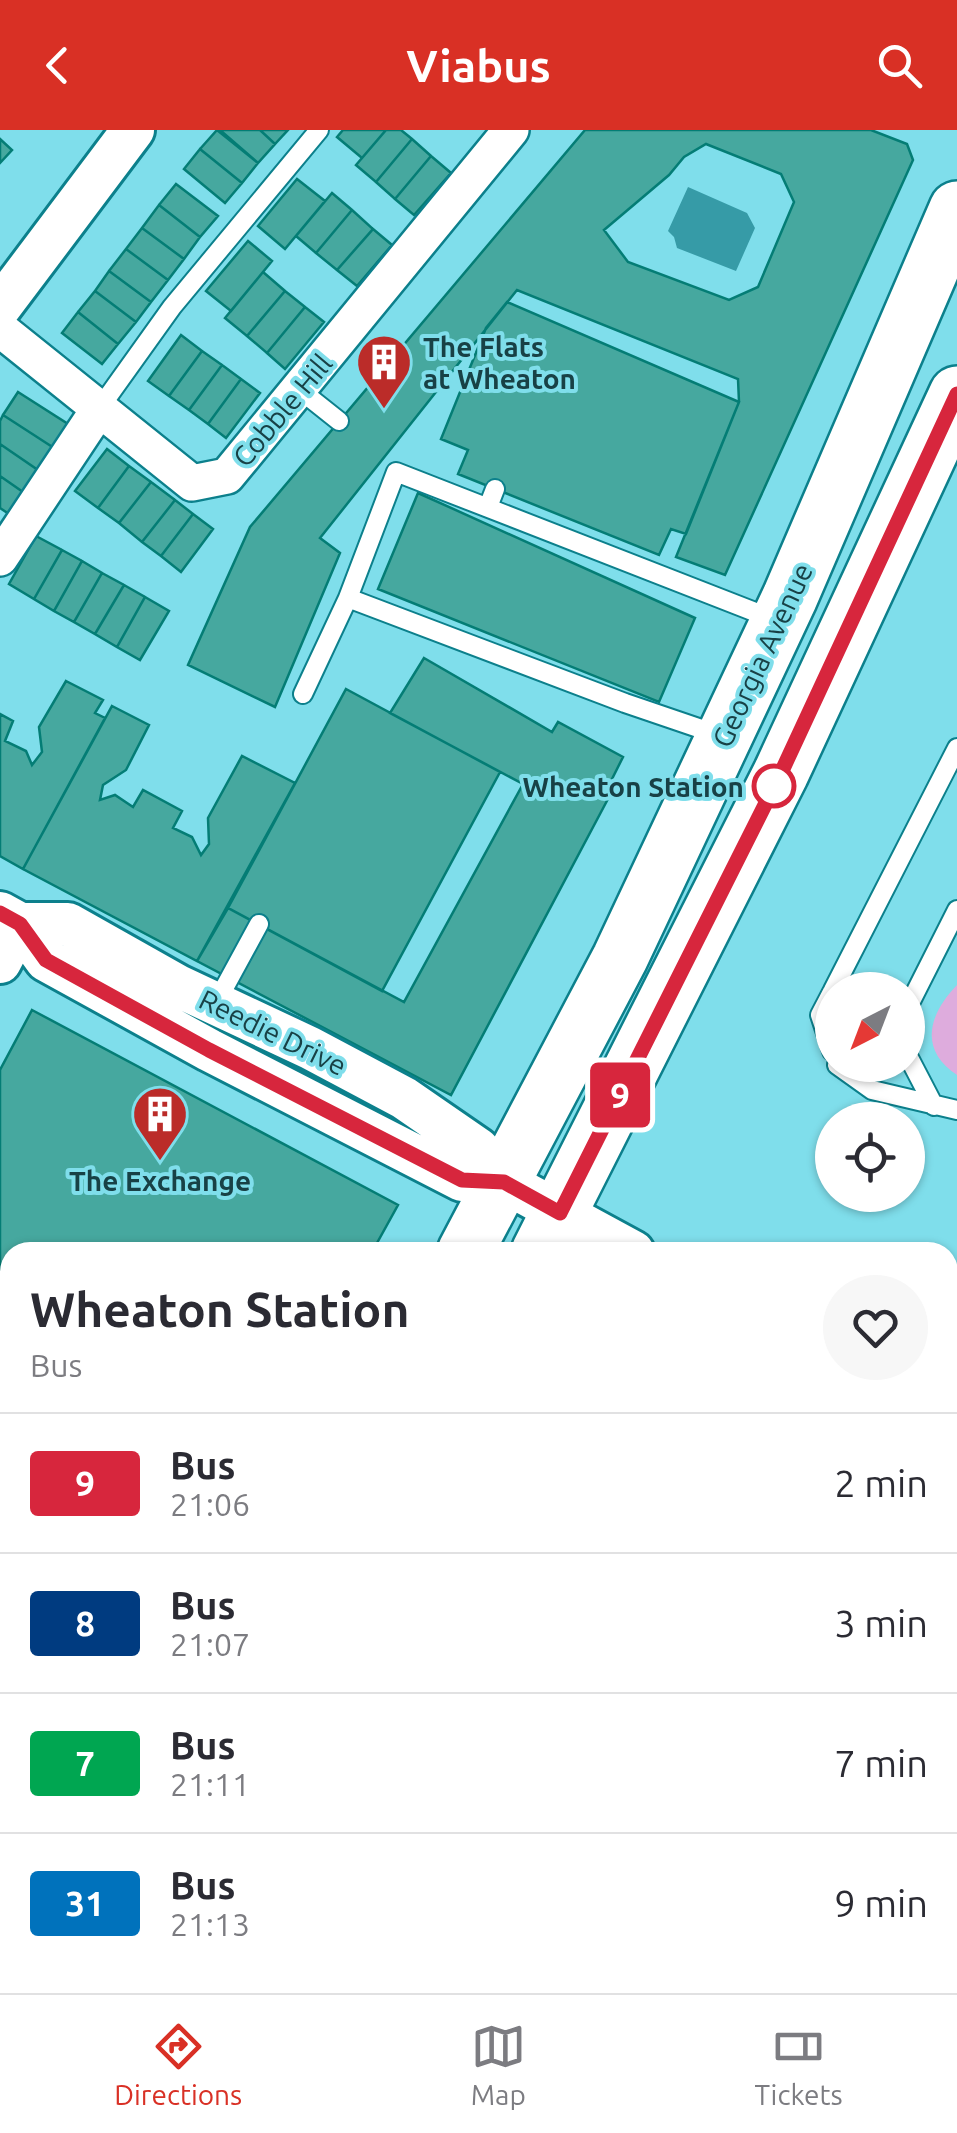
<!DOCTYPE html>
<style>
:root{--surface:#fff;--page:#f7f7f7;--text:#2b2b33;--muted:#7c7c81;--line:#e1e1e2;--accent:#d93025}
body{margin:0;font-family:Ubuntu,sans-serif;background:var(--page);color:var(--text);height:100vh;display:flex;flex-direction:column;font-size:38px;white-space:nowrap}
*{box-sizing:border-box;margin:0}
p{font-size:32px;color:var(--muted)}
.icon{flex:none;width:55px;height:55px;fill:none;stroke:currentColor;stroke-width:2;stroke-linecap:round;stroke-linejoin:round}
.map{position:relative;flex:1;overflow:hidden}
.panel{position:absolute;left:0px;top:1112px;width:958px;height:752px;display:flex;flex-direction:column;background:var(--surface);border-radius:30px 30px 0 0;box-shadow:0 2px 8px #0004}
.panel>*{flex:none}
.badge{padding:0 20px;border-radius:8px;font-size:35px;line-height:65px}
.needle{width:65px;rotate:222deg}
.tools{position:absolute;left:815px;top:842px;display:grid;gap:20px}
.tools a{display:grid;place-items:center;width:110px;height:110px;border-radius:50%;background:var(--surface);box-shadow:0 2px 8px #0004;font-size:50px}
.map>.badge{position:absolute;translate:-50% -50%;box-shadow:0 0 0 5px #fff}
.round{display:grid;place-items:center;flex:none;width:105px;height:105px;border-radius:52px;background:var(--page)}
.summary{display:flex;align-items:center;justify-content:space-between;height:170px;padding:0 30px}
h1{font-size:48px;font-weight:700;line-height:75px}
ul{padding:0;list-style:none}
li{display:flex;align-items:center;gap:30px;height:140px;padding:0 30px;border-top:2px solid var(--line)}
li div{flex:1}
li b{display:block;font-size:38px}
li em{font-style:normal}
li .badge{min-width:110px;font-weight:700;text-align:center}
header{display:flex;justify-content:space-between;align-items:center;height:130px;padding:0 30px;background:var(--accent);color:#fff;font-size:45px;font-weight:700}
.dock{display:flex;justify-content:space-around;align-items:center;height:140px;border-top:2px solid var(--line);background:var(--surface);font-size:28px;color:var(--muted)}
.dock a{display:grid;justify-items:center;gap:5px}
.dock .current{color:var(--accent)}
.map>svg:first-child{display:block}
.green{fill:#deacdd}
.water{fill:#369ba7}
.building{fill:#46a89f;stroke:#047d75;stroke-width:2.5;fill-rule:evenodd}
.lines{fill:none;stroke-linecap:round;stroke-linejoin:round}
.service-casing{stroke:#0c808c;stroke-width:22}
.minor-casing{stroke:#0c808c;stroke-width:40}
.tertiary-casing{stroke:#0c808c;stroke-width:48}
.primary-casing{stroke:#0c808c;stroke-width:60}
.service{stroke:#fff;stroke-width:18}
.minor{stroke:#fff;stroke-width:35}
.tertiary{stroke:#fff;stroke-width:42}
.primary{stroke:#fff;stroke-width:55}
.line-casing{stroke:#fff;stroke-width:22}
.line{stroke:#d7263d;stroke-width:15}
.stop-dot{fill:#fff;stroke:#d7263d;stroke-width:5}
.labels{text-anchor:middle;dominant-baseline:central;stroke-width:8;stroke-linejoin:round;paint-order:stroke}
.poi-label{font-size:28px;font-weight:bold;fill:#184146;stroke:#7fdeeb;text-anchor:start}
.street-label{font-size:28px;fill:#184146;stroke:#7fdeeb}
.stop-label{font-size:28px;font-weight:bold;fill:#184146;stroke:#7fdeeb;text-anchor:end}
</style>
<header><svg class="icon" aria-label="back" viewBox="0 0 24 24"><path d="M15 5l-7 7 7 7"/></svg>Viabus<svg class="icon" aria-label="search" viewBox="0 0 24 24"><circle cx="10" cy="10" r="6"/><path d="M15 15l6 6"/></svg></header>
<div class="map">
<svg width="957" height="1863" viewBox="0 0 957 1863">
<rect width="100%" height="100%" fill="#7fdeeb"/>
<path class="green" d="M957 855V945C918 919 929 884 957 855Z"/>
<path class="water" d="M688 57 747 83 755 98 736 141 677 118 674 107 668 101Z"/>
<path class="building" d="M217 0 258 33 242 53 200 19Z
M220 0H260L275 14 258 33Z
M260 0H288L275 14Z
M343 0H386L362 28 337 7Z
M386 0H401L412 9 376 52 356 35Z
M585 0H871L907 14 913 30 725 445 676 427 739 272 738 249 517 160 320 408 340 423 275 577 188 535 250 397ZM706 14 781 44 794 72 758 157 729 170 628 132 604 100 669 45 684 27Z
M0 9 12 20 0 33Z
M412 9 431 26 395 69 376 52Z
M200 19 242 53 225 73 184 39Z
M431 26 451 43 414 85 395 69Z
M297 49 325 71 285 119 258 96Z
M176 54 218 86 200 107 159 75Z
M332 63 352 80 316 123 296 106Z
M159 75 200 107 184 129 142 98Z
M352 80 373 99 337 140 316 123Z
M142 98 184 129 168 150 126 119Z
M373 99 392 115 357 156 337 140Z
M248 111 272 131 231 181 206 161Z
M126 119 168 150 151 172 109 141Z
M109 141 151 172 136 192 95 161Z
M263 142 285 161 247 206 225 188Z
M95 161 136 192 118 214 78 182Z
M285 161 305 177 267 223 247 206Z
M507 172 739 272 686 404 671 399 659 425 458 344 468 320 441 309 486 198Z
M305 177 324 192 285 239 267 223Z
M78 182 118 214 102 234 62 203Z
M181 205 202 221 169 266 148 251Z
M202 221 222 235 189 280 169 266Z
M222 235 241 249 208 294 189 280Z
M241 249 260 263 226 308 208 294Z
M18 262 68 294 54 318 3 285Z
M3 285 54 318 38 340 0 314V291Z
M0 314 38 340 23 362 0 346Z
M107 319 129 336 98 378 75 361Z
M129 336 151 352 119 393 98 378Z
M0 346 23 362 9 384 0 378Z
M151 352 175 370 142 412 119 393Z
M418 363 695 488 659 572 378 459Z
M175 370 193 384 161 426 142 412Z
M193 384 213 399 181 442 161 426Z
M36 406 62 420 34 469 9 454Z
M62 420 82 431 54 481 34 469Z
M82 431 102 443 74 492 54 481Z
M102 443 124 455 95 504 74 492Z
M124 455 145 467 117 517 95 504Z
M145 467 169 481 140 530 117 517Z
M424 528 552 602 558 592 623 627 604 665 609 667 451 965 197 831 228 778 404 872 523 654 390 583Z
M66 551 103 570 95 583 105 588 23 739 0 726V584L13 591 5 611 26 621 32 635 42 622 39 597Z
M346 559 500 642 382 861 228 778Z
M112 576 149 595 126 640 103 655 100 670 115 665 133 677 143 660 182 681 173 698 192 707 201 725 209 714 208 688 242 626 295 653 197 831 23 739Z
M32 880 398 1075 372 1122H10V1173L0 1168V940Z
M957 1141V1202L948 1196V1155Z
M0 1407 10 1413V1429L0 1448Z
M957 1603V1640L948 1633V1613Z
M948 1633 957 1640V1749L948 1744Z
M948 1744 957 1749V1863H947L932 1855H948Z
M198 1855H303L299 1863H210Z
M322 1855H392L388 1863H337Z
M806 1855H932L947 1863H801Z"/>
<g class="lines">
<g class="service-casing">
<path id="service" d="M300 260 339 291
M99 279 172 177 319 0
M488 377 495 359
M348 468 625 573 719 605
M303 564 348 468 396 342 773 489
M833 860 957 618
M832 862 820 885 832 921
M216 873 259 794
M908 877 957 780
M908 926 934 976
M837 935 872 960 957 980
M0 1318 10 1320
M0 1412 10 1394
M0 1534 10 1515"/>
</g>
<g class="minor-casing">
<path id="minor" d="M0 199 192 353 227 346 511 0
M0 428 99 279
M439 1863 443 1855"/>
</g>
<g class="tertiary-casing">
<path id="tertiary" d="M0 177 133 0
M0 783 20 794 46 830 209 920 462 1050 504 1052
M20 794H68L178 856 310 918 404 968 478 1019 504 1052 633 1122
M0 832 20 794
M948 1293 957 1299
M948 1509 957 1496
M0 1684 10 1690
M733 1863 737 1855"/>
</g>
<g class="primary-casing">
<path id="primary" d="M465 1122 620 828 790 467 957 79
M539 1122 781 643 957 264
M63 1863 67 1855
M137 1863 142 1855"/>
</g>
<use href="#service" class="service"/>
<use href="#minor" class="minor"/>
<use href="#tertiary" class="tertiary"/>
<use href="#primary" class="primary"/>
</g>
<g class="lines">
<g class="line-casing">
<path id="line" d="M0 783 20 794 46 830 209 920 462 1050 504 1052 560 1083 781 643 957 264"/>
</g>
<use href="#line" class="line"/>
</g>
<defs>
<g id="building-pin" transform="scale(2.875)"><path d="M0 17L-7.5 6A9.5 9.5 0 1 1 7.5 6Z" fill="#bb2c29" stroke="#7fdeeb"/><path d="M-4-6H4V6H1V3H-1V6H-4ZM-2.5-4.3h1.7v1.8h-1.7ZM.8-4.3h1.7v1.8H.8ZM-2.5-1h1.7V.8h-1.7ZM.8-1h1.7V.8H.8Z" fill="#fff"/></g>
</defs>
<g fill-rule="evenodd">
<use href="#building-pin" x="384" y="232"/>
<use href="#building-pin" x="160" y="984"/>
</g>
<circle class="stop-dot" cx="774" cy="656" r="20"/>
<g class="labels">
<g class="poi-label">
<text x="423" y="216">The Flats<tspan x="423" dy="32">at Wheaton</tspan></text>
<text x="160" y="1050" text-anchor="middle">The Exchange</text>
</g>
<g class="street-label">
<text transform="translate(282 280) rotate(-50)">Cobble Hill</text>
<text transform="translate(762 525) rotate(-65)">Georgia Avenue</text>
<text transform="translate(273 902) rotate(26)">Reedie Drive</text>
</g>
<g class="stop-label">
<text x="744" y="656">Wheaton Station</text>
</g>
</g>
</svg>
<div class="tools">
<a><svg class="needle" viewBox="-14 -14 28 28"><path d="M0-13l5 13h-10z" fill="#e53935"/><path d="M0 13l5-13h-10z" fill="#7c7c81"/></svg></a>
<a><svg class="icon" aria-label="locate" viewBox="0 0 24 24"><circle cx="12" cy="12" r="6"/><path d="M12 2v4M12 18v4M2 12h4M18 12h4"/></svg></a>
</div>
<b class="badge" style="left:620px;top:965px;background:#d7263d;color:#fff">9</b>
<section class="panel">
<div class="summary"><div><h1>Wheaton Station</h1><p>Bus</p></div><a class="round"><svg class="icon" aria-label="heart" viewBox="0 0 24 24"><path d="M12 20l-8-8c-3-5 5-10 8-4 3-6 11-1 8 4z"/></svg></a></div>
<ul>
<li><span class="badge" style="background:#d7263d;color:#fff">9</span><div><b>Bus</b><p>21:06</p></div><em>2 min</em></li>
<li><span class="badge" style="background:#003b80;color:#fff">8</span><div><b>Bus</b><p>21:07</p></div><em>3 min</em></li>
<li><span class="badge" style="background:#00a651;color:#fff">7</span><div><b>Bus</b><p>21:11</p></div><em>7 min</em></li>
<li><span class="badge" style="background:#0072bc;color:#fff">31</span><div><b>Bus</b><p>21:13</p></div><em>9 min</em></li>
</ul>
</section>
</div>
<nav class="dock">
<a class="current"><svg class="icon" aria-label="directions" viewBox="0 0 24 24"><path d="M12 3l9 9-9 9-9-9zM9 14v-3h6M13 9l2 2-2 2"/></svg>Directions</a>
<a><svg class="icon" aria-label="map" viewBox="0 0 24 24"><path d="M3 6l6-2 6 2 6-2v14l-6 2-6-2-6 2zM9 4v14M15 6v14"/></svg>Map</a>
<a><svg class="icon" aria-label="tickets" viewBox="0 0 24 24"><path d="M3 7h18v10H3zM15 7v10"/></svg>Tickets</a>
</nav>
